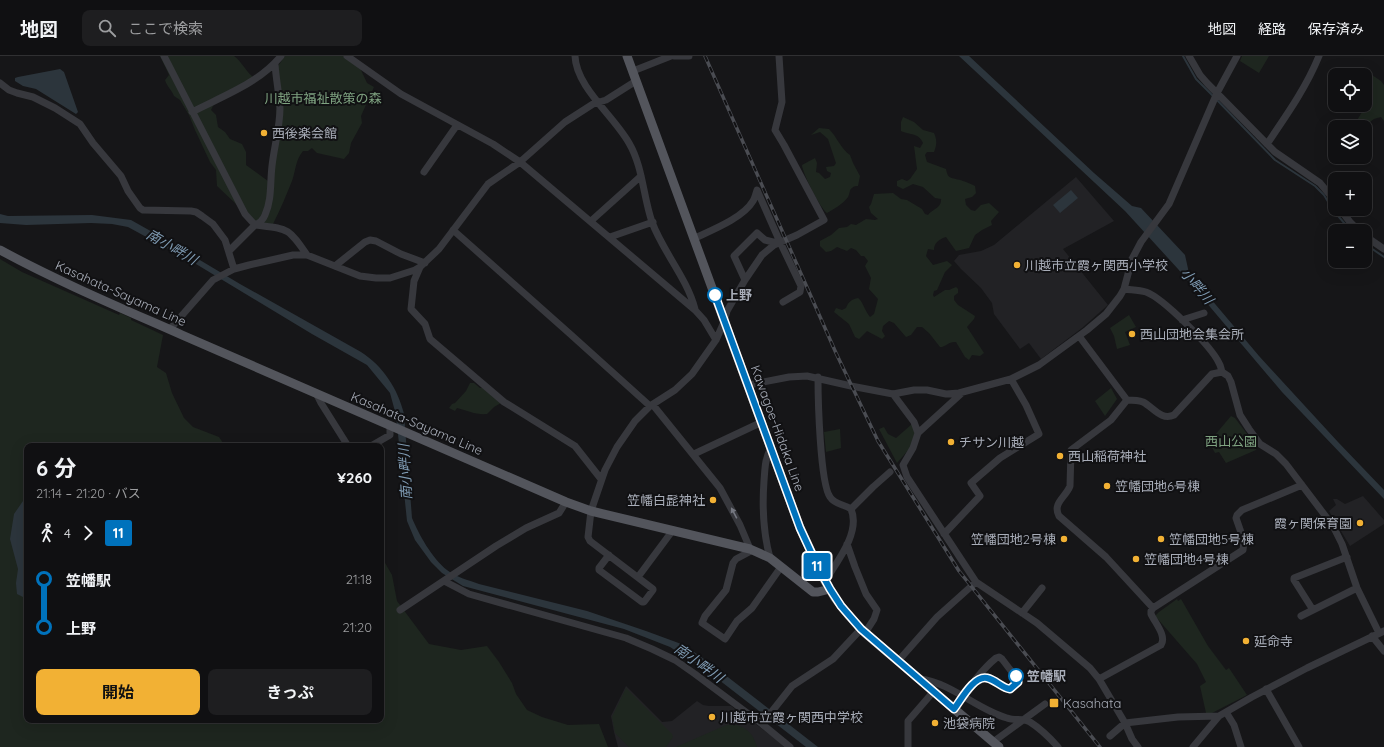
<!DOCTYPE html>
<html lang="ja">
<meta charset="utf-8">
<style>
:root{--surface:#101012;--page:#1e1e20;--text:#f1f3f6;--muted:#9c9d9f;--line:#303032;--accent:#f2b134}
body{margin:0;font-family:Quicksand,"Noto Sans JP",sans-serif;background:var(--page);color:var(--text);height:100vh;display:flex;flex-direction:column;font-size:15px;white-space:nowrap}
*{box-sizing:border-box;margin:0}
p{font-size:13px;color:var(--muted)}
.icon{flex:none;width:22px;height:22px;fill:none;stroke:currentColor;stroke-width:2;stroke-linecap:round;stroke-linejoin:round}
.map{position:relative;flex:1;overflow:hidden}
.details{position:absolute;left:24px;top:387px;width:360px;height:280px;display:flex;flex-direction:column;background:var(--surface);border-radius:8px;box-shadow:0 4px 16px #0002,0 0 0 1px var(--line)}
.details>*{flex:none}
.badge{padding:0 8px;border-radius:3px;font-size:14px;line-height:26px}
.buttons{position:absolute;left:1328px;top:12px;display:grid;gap:8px}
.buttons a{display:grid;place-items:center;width:44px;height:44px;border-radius:8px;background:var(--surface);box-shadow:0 4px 16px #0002,0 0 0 1px var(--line);font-size:20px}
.map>.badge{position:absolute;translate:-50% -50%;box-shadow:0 0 0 2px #fff}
.legs{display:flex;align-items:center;gap:6px;height:44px;padding:0 12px;font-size:13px}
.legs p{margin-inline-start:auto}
.head{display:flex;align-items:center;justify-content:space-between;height:68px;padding:0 12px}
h1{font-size:22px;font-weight:700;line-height:30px}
.primary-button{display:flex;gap:8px;margin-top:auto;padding:8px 12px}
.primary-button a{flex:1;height:46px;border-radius:8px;background:var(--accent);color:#111;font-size:16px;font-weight:700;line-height:46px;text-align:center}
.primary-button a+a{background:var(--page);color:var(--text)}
ul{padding:0 12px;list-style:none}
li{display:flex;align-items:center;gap:14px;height:48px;font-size:15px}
li i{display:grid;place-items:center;width:6px;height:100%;margin:0 5px;background:currentColor}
li i::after{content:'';width:10px;height:10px;margin:-5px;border:3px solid;border-radius:50%;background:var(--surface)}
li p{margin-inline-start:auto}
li:first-child i{background:linear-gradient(#0000 50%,currentColor 0)}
li:last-child i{background:linear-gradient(currentColor 50%,#0000 0)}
header{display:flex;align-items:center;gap:24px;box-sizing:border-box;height:56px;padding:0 20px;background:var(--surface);border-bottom:1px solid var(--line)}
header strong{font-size:19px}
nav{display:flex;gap:22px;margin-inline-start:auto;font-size:14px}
.search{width:280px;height:36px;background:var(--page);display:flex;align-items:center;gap:10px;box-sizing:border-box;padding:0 14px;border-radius:8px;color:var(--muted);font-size:15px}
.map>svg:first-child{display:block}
.built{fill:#222225}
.green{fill:#1e261f}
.water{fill:#2c353c}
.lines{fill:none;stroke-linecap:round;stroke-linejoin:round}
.stream{stroke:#2c353c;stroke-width:2}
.minor{stroke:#37383d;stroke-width:7}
.major{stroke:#53555c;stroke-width:9}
.rail-casing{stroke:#4a4c52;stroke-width:3.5}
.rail{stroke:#111113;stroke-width:2;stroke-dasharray:6;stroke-linecap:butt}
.oneway{fill:#757881}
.line-1-casing{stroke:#fff;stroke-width:9}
.line-1{stroke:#0072bc;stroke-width:6}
.poi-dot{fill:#f2b134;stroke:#111113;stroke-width:1.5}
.stop-1-dot{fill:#fff;stroke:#0072bc;stroke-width:2}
.labels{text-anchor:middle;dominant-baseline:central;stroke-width:4;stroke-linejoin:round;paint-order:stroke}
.park-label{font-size:13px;fill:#7fa381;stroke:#111113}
.poi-label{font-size:13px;fill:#a8adb8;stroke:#111113;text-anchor:start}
.street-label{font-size:13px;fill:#a8adb8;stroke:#111113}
.stop-label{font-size:13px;font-weight:bold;fill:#a8adb8;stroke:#111113;text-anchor:start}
.water-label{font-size:14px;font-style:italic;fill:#7f9bb3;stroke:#111113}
</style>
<header>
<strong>地図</strong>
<div class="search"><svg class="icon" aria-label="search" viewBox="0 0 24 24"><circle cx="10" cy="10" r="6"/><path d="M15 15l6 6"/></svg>ここで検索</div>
<nav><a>地図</a><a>経路</a><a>保存済み</a></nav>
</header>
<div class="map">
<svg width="1384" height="691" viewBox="0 0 1384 691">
<rect width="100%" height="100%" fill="#161618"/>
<path class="built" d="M1076 121 1114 165 1063 193 1108 249 1082 272 1041 303 1029 287 1020 293 994 258 992 247 981 232 961 213 954 205 959 199 981 195 994 189Z
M1363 440 1384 464V468L1350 490 1329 455 1336 449 1333 443H1337L1345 448Z
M626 630 662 666 672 665 697 645 703 649 709 650H731L787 691H618L614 676 611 660Z"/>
<path class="green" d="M160 0H234C242 6 245 14 252 20V27L214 48 211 54 216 59 218 71 225 76 230 83 242 88 246 96V109L268 125 274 115 278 10 285 0H343L360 12 367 27 374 31 361 60 362 67 351 87 349 97 344 103 317 97 312 92 308 95H303C295 105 296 114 292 125 286 140 280 154 273 168L255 166 217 130 216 114 210 106 195 74 189 59 180 44 174 40C172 34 167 31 165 24L169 19Z
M1242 0H1269L1259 17 1240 5Z
M1366 15 1381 25 1384 29V65L1381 61 1374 63 1367 68 1368 76 1370 80 1365 86V71H1350L1356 66 1362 56 1361 49H1365V19H1358V17Z
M903 61 914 66 923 74 934 77C937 84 937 88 934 96H927L925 99 927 106 946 113C948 125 953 121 963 125 967 126 971 128 975 130L976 137 972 141 965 143 966 149 971 154 975 155 981 149 989 147 999 156 991 165 992 169 982 174 975 179 969 192 956 195 946 181C939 183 934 187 934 194L928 193 926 200 933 209 947 205 952 209 945 216 937 234 934 235 933 239 934 241 945 234H949L956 231 958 233V237L954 240V244L958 249 975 260 974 263 967 271 984 297 980 300 972 299 969 304 965 301 956 286C949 285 946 291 940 291L929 277 922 271H917L911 279 906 281 894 267 889 265 883 270 882 275 885 280 882 283 867 275 859 283 855 281 849 268 834 256 836 252 842 254 846 252C848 246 852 243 858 242 862 244 865 255 870 261L874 258 878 243 869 233 871 222 865 210 868 205 864 200H861L856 194 851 192 847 195 837 191 831 195 826 196 820 190V185L831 179 839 172 847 171 851 168 856 169 866 163 875 164 878 163 871 157 869 151 871 148 874 138 893 137 901 143 907 144 922 153 925 158 928 159C932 153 942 152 941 143L935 142 923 131 913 128 903 133 897 130V125L902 123 907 125 910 123 917 113 914 90 920 92 923 87C919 77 910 79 901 75V66Z
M819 72 829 73C837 81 841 93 850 99L853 107 860 120 858 130C856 130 854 130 852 132 849 134 850 138 848 141 843 148 834 153 827 157 820 152 802 116 802 109L815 102 817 107 816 116 819 117 825 123 830 121 831 117 827 115 826 111 834 110 836 107 828 83 820 76 811 79Z
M0 203 22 216 119 259 120 257 131 262V264L163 279 157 311 166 317 172 337 184 362 193 371 219 381 225 390H27V664H381V500L392 519 397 545 429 588 461 594 487 590 499 606 512 627 516 638 527 654 542 661 568 669 599 668 608 691H0Z
M1129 259 1136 271 1125 276 1130 289 1117 293 1114 280 1110 272Z
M470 327H474L480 332H483L501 347 494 351 487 358C476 359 468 355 457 352L455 355 449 352 452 348 455 347 466 335Z
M1111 332 1117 343 1105 360 1095 345Z
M1231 360 1235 362 1257 391 1256 394 1226 407 1219 396 1215 397 1209 386Z
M912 368 916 377 910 392 897 407 879 373 884 371 888 378 896 382Z
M840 373 841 392 826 396 824 376Z
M1177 543 1178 545 1181 543 1208 590 1226 614 1229 612 1247 639 1212 657H1206L1200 630 1206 626 1197 608 1156 561V559L1159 556Z
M626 632 672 678 673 681 666 691H629L615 677 612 661Z
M731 668C746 670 753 677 757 691H676L724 670Z"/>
<path class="water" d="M959 0H969L1094 117 1132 150 1141 152 1185 199 1189 217 1259 300 1338 386 1384 434V443L1282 336 1178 213 1125 155Z
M60 13 64 16 78 56 76 58 36 33 23 30 15 25V22L18 21Z
M1071 134 1078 142 1060 157 1053 149Z
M0 158 8 160 92 159 131 164 163 182 240 228 361 296C383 310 398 333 404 358L412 462C419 479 432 502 447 514 456 521 468 524 479 528L587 555 646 575 684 589 711 608 818 691H806L710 617 670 591 624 573 463 530 442 517 431 506 415 484 407 465 396 359 390 337 367 309 312 278 196 208 128 171 112 168 91 167 26 169 0 167Z
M27 444V539L23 541 17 538 16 527 18 513 10 483 14 458 23 445Z"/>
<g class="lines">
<path class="stream" d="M1183 0 1196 23 1213 40
M1217 44 1275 104 1315 130 1324 139 1333 154 1351 175
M1365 188 1384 201"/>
<path class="minor" d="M164 0 245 158 255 169 229 195
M347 0 401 38 493 88 520 106 695 254 704 264 716 284
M575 0C576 31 614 60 629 87 643 111 643 140 652 166 663 196 687 222 695 253
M674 0H689
M1189 0 1200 19 1207 27 1275 96 1320 127 1335 145
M633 15 671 0
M0 27 9 34 17 37 33 41 55 52 80 68 93 87 121 120 128 135 140 152 143 154 191 155 196 156 202 160 213 168 225 184 234 213
M192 56C223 40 259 27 281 0
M1267 88C1286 60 1306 32 1319 0
M424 116 457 69
M1340 153 1350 166 1359 175
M591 165 641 120
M255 169C260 167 263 164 265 159 272 144 270 126 272 110 274 91 280 71 280 52 279 37 276 23 275 8
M255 169C288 173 288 171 307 199
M453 174 569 277 650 350
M1365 180 1384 193
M610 181 653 166
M695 182C712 174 743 162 753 145 755 142 756 137 757 134L780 186 801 230 800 236 783 246
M335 210 365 186 370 184 376 185 401 198 425 207
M420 211 414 225 411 253 425 268 430 283 504 346 575 390 601 423
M745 224 734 200 757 177 765 184 777 187
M1124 233C1131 234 1139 234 1146 236 1163 242 1211 290 1219 307 1221 310 1221 313 1222 316
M1182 264 1204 257
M170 273 213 224 234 213 249 209 293 199H307L360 220 376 222H390L415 214 420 211 439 193 488 128 520 106 565 66 593 48 606 44 636 25
M1079 280 1127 344 1111 364 1071 394 1070 430C1066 441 1052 447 1059 460L1106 501 1153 552
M818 321C818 342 820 427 830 441 835 449 844 448 851 453 861 476 837 506 825 525
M748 329 789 321 807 320 851 330 893 338 914 334H927L946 338 959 337 1011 323 1039 309 1087 274 1106 258 1120 240 1124 233 1132 203 1141 186 1169 148 1217 37 1237 0
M316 337 321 347 348 390
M893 338 914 366 918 377 913 392 903 409 907 421 976 526 1037 567 1090 612 1099 623 1125 667 1132 683 1138 691
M1127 344C1132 344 1138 344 1143 346 1153 351 1161 365 1174 359L1212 318 1222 316 1228 320 1231 326 1240 359 1249 373 1260 388 1276 398 1286 408 1333 470 1342 488 1357 532 1379 577
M653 349 720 432 740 469 751 495 736 503 733 507 726 534 705 560 702 567 725 583 737 565 752 552 781 511
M918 377 963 336
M371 390 390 379V369
M694 398 762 366
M851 453 873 431 890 416
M944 478 980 440 971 427 1000 402 1039 378 1026 349 1011 323
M847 488 855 511 866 538 877 554 874 563 865 577
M609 499 599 512V514L642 546H644L653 534V533L590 485 588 481 591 455 605 414 617 391 635 365 650 350 675 334 692 318 716 284 724 266 727 255 745 224 762 199 774 189 797 179 824 164 784 89 775 74 782 46 779 0
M770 502C763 476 762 452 764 425 765 412 765 402 771 392
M638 521 673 474
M444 525 469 538 626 582 652 593 675 604 695 618 762 668 790 691
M400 554 496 490 526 472 559 457 566 446
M1313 554 1294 524V522L1347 501
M1022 557 1042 532
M1301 560 1357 532
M1372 580 1384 595
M899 604 937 561 976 526
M920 623C952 627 976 653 1007 662 1015 665 1023 662 1030 666 1041 673 1050 682 1058 691
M1099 623 1161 589C1167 580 1155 567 1151 558V555L1153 552 1243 494 1244 485 1236 462 1237 459 1242 454 1302 429
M1266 633 1299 691
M954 653C967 635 979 616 996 602L999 601 1002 603 1018 624 1017 628 1010 633H1007C991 624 989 618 972 628
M1226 656 1234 669 1241 691
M762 668 792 630 833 603 861 573
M1110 680 1125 667 1178 661 1219 660
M993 686 1045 648
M908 691V665L934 635
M1193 691 1219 660 1252 641 1307 612 1384 575"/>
<path class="major" d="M627 0 800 472 825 525 835 542 849 560 865 577 999 691
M0 194C59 226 121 252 182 279L566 446 591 455 750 493 770 502 813 536H818L830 533"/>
<g class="rail-casing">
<path id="rail" d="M705 0 836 297 878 385 959 515 1100 691"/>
</g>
<use href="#rail" class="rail"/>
</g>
<defs><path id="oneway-solid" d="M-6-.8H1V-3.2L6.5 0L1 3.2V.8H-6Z"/></defs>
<use class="oneway" href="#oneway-solid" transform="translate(734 457) rotate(-118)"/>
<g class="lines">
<g class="line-1-casing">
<path id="line-1" d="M715 239 800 472 818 511 830 533 841 550 861 573 954 653C961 644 974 619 987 622 996 624 1002 632 1010 633L1018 626 1016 620"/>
</g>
<use href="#line-1" class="line-1"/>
</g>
<g class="poi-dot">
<circle cx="264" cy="77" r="4"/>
<circle cx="1017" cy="209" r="4"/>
<circle cx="1132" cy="278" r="4"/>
<circle cx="951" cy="386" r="4"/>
<circle cx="1060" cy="400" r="4"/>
<circle cx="1107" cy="430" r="4"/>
<circle cx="713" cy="444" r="4"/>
<circle cx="1360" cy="467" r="4"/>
<circle cx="1064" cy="483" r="4"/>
<circle cx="1161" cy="483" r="4"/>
<circle cx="1136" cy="503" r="4"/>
<circle cx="1246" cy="585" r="4"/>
<rect x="1049" y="642" width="10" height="10" rx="2"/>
<circle cx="712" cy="661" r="4"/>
<circle cx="935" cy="667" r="4"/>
</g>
<g class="stop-1-dot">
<circle cx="715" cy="239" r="7"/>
<circle cx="1016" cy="620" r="7"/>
</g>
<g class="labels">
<g class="park-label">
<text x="323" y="42">川越市福祉散策の森</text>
<text x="1231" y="385">西山公園</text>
</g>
<g class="poi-label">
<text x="272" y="77">西後楽会館</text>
<text x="1025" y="209">川越市立霞ヶ関西小学校</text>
<text x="1140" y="278">西山団地会集会所</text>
<text x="959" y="386">チサン川越</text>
<text x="1068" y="400">西山稲荷神社</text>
<text x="1115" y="430">笠幡団地6号棟</text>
<text x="705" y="444" text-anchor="end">笠幡白髭神社</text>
<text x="1352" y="467" text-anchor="end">霞ヶ関保育園</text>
<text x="1056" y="483" text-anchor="end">笠幡団地2号棟</text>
<text x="1169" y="483">笠幡団地5号棟</text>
<text x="1144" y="503">笠幡団地4号棟</text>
<text x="1254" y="585">延命寺</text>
<text x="1063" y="647">Kasahata</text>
<text x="720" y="661">川越市立霞ヶ関西中学校</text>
<text x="943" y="667">池袋病院</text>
</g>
<g class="street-label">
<text transform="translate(121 237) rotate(24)">Kasahata-Sayama Line</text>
<text transform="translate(417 367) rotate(23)">Kasahata-Sayama Line</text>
<text transform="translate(778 372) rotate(70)">Kawagoe-Hidaka Line</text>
</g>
<g class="stop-label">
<text x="726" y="239">上野</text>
<text x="1027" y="620">笠幡駅</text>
</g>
<g class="water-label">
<text transform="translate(172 191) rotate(30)">南小畔川</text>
<text transform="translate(1197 230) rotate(50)">小畔川</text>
<text transform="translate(405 416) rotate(-93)">南小畔川</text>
<text transform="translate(699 607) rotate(35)">南小畔川</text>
</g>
</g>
</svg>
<div class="buttons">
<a><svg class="icon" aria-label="locate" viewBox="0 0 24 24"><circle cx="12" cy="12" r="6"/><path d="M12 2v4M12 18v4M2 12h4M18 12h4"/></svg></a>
<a><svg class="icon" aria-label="layers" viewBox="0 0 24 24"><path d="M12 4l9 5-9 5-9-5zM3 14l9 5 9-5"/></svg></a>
<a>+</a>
<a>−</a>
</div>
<b class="badge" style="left:817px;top:510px;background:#0072bc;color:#fff">11</b>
<section class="details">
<div class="head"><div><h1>6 分</h1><p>21:14 – 21:20 · バス</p></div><b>¥260</b></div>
<div class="legs"><svg class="icon" aria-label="walk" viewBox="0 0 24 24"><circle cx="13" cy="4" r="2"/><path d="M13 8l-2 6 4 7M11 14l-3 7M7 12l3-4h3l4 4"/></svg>4<svg class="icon" aria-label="forward" viewBox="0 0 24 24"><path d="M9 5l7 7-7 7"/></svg><b class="badge" style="background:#0072bc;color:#fff">11</b></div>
<ul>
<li><i style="color:#0072bc"></i><b>笠幡駅</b><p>21:18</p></li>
<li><i style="color:#0072bc"></i><b>上野</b><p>21:20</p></li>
</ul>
<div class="primary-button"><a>開始</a><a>きっぷ</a></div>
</section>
</div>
